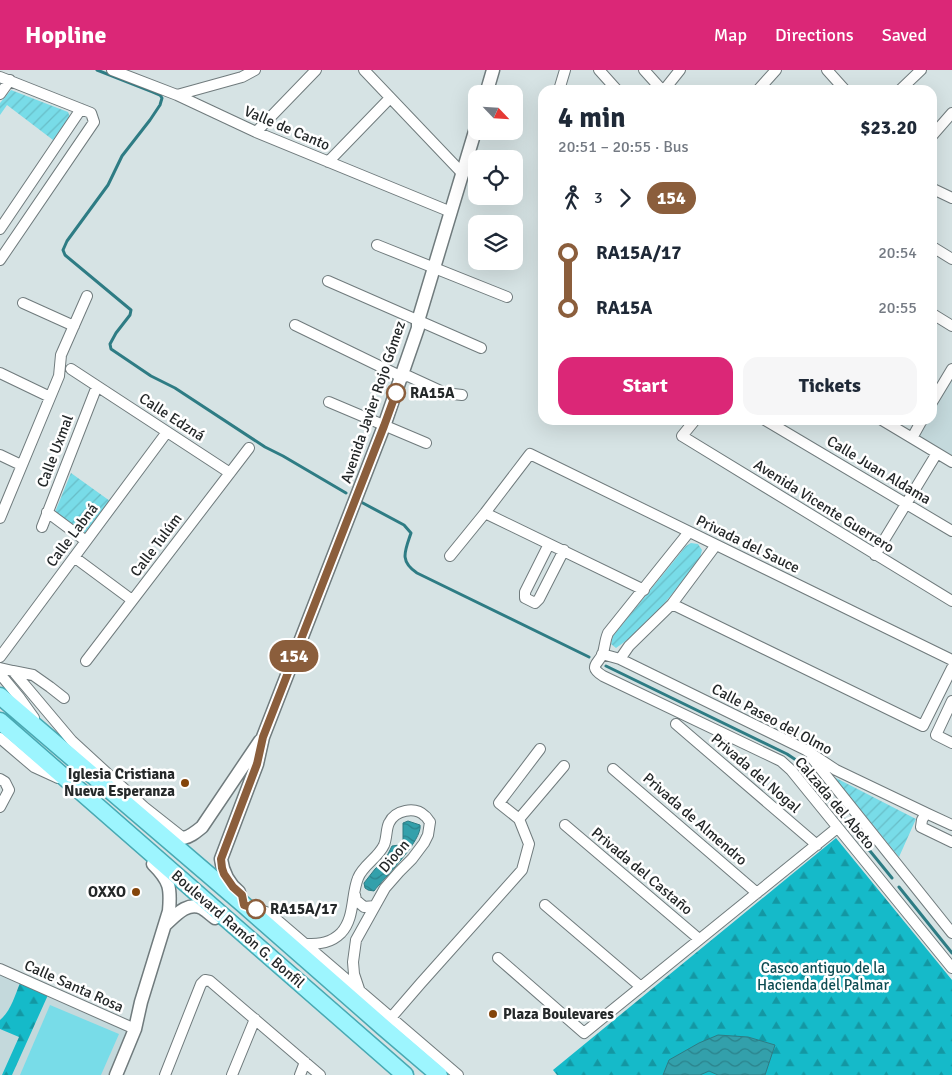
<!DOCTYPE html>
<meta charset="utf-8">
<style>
:root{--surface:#fff;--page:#f6f6f7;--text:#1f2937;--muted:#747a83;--accent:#db2777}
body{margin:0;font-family:Signika,sans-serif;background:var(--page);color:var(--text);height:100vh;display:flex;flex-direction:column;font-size:19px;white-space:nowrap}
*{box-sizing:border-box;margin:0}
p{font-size:16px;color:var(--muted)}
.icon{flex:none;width:28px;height:28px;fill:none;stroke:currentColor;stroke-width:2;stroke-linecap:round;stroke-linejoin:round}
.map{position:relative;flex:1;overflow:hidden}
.drawer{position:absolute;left:538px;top:15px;width:399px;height:340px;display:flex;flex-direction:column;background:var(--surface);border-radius:15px;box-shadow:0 5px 20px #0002}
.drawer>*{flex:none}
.badge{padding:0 10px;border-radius:16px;font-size:18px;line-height:32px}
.needle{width:32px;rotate:115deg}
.tools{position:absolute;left:468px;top:15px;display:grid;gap:10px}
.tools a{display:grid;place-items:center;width:55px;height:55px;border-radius:10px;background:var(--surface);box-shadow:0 5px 20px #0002;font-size:25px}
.map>.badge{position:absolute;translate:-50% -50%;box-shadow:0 0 0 2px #fff}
.legs{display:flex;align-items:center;gap:8px;height:55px;padding:0 20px;font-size:16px}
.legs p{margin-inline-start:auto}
.headline{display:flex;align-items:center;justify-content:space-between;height:85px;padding:0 20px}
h1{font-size:28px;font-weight:700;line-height:38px}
.action{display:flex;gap:10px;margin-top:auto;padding:10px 20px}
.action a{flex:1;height:58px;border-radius:15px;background:var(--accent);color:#fff;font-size:20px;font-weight:700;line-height:58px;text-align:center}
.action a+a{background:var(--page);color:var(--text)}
ul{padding:0 20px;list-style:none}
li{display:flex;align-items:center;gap:18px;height:55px;font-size:19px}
li i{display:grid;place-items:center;width:8px;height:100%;margin:0 6px;background:currentColor}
li i::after{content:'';width:12px;height:12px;margin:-6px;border:4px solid;border-radius:50%;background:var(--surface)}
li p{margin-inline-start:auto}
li:first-child i{background:linear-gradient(#0000 50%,currentColor 0)}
li:last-child i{background:linear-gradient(currentColor 50%,#0000 0)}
header{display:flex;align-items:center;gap:30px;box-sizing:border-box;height:70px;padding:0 25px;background:var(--accent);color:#fff}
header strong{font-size:24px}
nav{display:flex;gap:28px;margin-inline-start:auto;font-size:18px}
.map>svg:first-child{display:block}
.built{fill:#c4d9dc}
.forest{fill:url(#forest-firs)}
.garden{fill:url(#garden-furrows)}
.pitch{fill:#78dce8}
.water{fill:url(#water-waves);stroke:#2e7c84}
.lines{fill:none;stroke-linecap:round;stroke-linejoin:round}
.stream{stroke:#2e7c84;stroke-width:3}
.minor-casing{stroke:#707b7d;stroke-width:12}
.tertiary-casing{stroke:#707b7d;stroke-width:15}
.primary-casing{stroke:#48a9b3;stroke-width:19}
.minor{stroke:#fff;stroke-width:10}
.tertiary{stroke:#fff;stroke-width:12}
.primary{stroke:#9df5fe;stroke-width:16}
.line-1-casing{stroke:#fff;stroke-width:11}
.line-1{stroke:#8b5e3c;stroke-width:8}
.stop-1-dot{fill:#fff;stroke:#8b5e3c;stroke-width:2.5}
.poi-dot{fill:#84450a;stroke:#fff;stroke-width:2}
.labels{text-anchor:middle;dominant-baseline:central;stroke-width:5;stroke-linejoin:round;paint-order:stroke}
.street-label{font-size:15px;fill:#242829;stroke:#fff}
.stop-label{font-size:15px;font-weight:bold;fill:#242829;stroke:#fff;text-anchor:start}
.poi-label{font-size:15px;font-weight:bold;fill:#242829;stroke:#fff;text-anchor:end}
.park-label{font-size:15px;fill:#0d4c52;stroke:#fff}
</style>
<header>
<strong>Hopline</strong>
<nav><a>Map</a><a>Directions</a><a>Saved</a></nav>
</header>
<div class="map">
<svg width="952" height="1005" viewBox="0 0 952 1005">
<defs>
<pattern id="forest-firs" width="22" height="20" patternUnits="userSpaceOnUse" patternTransform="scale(1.25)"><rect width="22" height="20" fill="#15bac9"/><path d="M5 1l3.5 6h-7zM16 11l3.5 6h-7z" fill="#1397a3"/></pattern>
<pattern id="garden-furrows" width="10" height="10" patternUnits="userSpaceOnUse" patternTransform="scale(1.25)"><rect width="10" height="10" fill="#78dce8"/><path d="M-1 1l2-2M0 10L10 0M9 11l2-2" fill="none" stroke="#68bdc7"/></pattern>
<pattern id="water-waves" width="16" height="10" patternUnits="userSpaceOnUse" patternTransform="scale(1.25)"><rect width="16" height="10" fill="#33a0ab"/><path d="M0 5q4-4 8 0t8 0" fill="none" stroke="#2b828b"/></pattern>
</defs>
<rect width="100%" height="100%" fill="#d6e3e4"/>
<path class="built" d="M952 307V386L917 366 927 350H931V342Z
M0 904 128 961 109 1005H0Z"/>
<path class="forest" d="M836 768 952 910V1005H557L553 1000Z
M20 913 48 925 12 1005H2L19 967 0 959V950C11 941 15 925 20 913Z"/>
<path class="garden" d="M11 20 68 42 70 47 53 70 7 35 0 45V33Z
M71 403 110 431 84 464 55 442Z
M691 473 698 474 702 480 700 488C675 520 651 555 616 578L611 574 613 566 686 476Z
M834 707 916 749 899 787Z"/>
<path class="pitch" d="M50 935 119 964 101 1005H20Z"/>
<path class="water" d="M408 751 420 755C423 770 384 808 374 821L368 820 365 818 364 813 375 799 386 788 392 776 399 775 403 773V753Z
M718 965 748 967 775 975 765 1005H718L709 1001 700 1005H663L669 990 699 973Z"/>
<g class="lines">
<path class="stream" d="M97 0 153 22 160 25 162 28 160 35 150 50 122 86 108 115 67 171 63 180 65 185 131 240 130 245 116 263 110 274 111 279 151 306 175 318 265 377 283 386 346 423
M361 432 404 455 411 463C405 481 399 491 417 503L589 587
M606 596 787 684 796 690 892 808
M899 817 952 883"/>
<g class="minor-casing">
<path id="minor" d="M112 0 177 25 256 62 451 142
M364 0 463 104
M599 0 617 20
M644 0 662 20
M827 0 845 20
M0 7 91 43 94 52 0 190
M559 20 565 0
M664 20 680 0
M758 20 776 0
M900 20 921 0
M0 24 10 10
M177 25 242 7 255 0
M256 62 316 0
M931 67 952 43
M328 92 390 28
M931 118 952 128
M0 159 81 39
M377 175 507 227
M931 176 952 189
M328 211 481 278
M23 233 74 256
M931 243 952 256
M295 255 402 307 408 306 445 323 462 325
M71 299 230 403
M0 303 50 327
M329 332 426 373
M931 334 952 299
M695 350 682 366 952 531
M765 350 952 461
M882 350 952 392
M912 368 922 350
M0 385 21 395
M47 442 86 471
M485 443 644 520
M0 448 59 306 61 285 87 226
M42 457 97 316
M689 462 608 563C605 570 605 576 603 583 599 594 587 596 603 606L781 691 791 700 952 898
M549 474 525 522V528L535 533 539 529 564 480
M875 485 937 383
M450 486 485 443 530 384 952 590
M74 487 132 530
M672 534 923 656 952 598
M602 584 620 589 806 680 836 700 926 743
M0 587 167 362
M620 589 629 576 672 534 716 475
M86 591 249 378
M0 598 13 601 72 671 144 737 182 767
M13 601 33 605 50 617 64 628
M0 604 19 627 34 648
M952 631 936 665 952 673
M676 654 817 775
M0 668 34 697 58 708
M812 688 952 863
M613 699 757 823
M0 709 5 712 9 720 0 737
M519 749 564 696
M565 755 699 869
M952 755 926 743 922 750 921 757 952 772
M355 825 356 830 364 837 375 836
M545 835 641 917
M250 837 269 843 458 1005
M306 874C320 874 331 873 341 863 355 848 351 825 358 808 363 795 378 788 384 775 387 768 386 759 389 753 395 740 415 736 425 746 427 747 428 750 430 752L428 765 424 773 412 789 399 802 385 818 356 870 353 892 354 904 360 922
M498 888 584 963 837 758
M0 899 135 959
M383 957 421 913 522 800 529 774 519 749 499 733 540 679
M165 1005 201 914 205 910 210 911 320 1005
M232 1005 255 949
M300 1005 305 992"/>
</g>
<g class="tertiary-casing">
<path id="tertiary" d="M486 24 493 0
M163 762C183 771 186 770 202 757L260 671
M239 822C228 813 223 803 221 789L257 694 263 667 384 356 418 258V251L476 58
M165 855C175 846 187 831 202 838 207 841 211 845 215 848
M116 1005 135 959 141 932 169 841C171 818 170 811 153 794"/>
</g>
<g class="primary-casing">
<path id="primary" d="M0 626 244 835 383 957 439 1005
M0 651 405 1005"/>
</g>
<use href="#minor" class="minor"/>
<use href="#tertiary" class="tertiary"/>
<use href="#primary" class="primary"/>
</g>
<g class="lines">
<g class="line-1-casing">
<path id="line-1" d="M256 839 244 835 242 825 233 817 224 804 222 798 221 789 257 694 263 667 384 356 396 323"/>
</g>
<use href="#line-1" class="line-1"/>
</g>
<g class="stop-1-dot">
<circle cx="396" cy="323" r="9"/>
<circle cx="256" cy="839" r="9"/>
</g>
<g class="poi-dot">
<circle cx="185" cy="713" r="5"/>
<circle cx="136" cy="822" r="5"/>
<circle cx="493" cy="944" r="5"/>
</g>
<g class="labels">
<g class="street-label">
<text transform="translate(287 58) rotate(23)">Valle de Canto</text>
<text transform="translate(373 332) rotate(-71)">Avenida Javier Rojo Gómez</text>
<text transform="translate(172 347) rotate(33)">Calle Edzná</text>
<text transform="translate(55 381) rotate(-69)">Calle Uxmal</text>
<text transform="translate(879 400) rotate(31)">Calle Juan Aldama</text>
<text transform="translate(824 436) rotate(32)">Avenida Vicente Guerrero</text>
<text transform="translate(72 465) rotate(-53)">Calle Labná</text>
<text transform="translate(748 474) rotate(26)">Privada del Sauce</text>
<text transform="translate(156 475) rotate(-53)">Calle Tulúm</text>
<text transform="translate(772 649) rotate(28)">Calle Paseo del Olmo</text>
<text transform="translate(756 703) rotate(41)">Privada del Nogal</text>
<text transform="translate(835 733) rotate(50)">Calzada del Abeto</text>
<text transform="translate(695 749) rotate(41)">Privada de Almendro</text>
<text transform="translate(394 786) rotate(-49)">Dioon</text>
<text transform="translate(642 801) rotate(40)">Privada del Castaño</text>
<text transform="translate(238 859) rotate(41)">Boulevard Ramón G. Bonfil</text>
<text transform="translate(74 916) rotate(24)">Calle Santa Rosa</text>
</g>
<g class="stop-label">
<text x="410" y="323">RA15A</text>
<text x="270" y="839">RA15A/17</text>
</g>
<g class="poi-label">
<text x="175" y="704">Iglesia Cristiana<tspan x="175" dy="17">Nueva Esperanza</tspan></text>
<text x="126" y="822">OXXO</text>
<text x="503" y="944" text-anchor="start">Plaza Boulevares</text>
</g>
<g class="park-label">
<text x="823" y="898">Casco antiguo de la<tspan x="823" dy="17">Hacienda del Palmar</tspan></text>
</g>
</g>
</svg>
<div class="tools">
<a><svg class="needle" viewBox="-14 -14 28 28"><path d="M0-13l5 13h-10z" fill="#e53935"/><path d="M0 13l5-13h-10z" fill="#747a83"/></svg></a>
<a><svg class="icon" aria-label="locate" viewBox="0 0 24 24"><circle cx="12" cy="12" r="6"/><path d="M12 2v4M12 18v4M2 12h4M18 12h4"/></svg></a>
<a><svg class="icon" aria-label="layers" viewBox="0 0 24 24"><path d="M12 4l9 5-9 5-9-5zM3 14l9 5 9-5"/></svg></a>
</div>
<b class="badge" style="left:294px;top:586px;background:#8b5e3c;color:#fff">154</b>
<section class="drawer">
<div class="headline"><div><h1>4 min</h1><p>20:51 – 20:55 · Bus</p></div><b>$23.20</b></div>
<div class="legs"><svg class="icon" aria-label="walk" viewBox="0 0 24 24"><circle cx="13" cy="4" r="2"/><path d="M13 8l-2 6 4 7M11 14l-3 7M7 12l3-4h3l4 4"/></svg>3<svg class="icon" aria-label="forward" viewBox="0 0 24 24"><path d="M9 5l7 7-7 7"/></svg><b class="badge" style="background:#8b5e3c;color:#fff">154</b></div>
<ul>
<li><i style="color:#8b5e3c"></i><b>RA15A/17</b><p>20:54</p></li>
<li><i style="color:#8b5e3c"></i><b>RA15A</b><p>20:55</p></li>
</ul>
<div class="action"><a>Start</a><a>Tickets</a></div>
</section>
</div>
